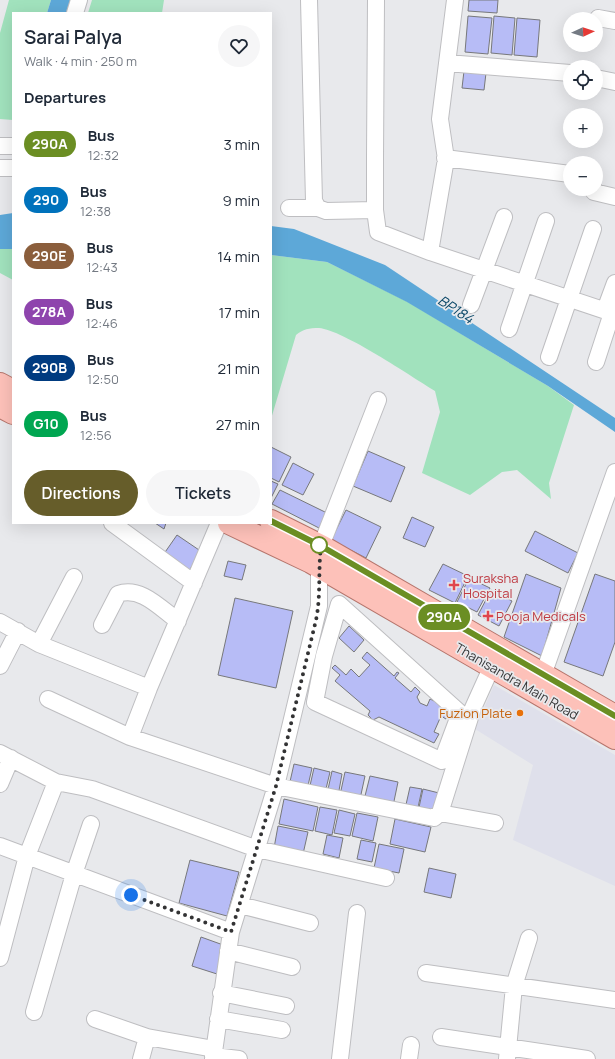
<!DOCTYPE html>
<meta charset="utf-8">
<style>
:root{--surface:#fff;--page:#f6f6f7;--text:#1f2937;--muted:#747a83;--accent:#665d2a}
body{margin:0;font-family:Manrope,sans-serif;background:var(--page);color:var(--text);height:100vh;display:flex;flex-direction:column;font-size:15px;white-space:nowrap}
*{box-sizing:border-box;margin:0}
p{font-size:13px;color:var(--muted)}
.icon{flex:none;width:22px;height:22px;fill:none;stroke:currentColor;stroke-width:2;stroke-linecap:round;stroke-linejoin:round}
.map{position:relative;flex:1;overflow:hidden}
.sheet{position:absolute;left:12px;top:12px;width:260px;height:512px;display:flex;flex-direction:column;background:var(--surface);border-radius:0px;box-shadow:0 4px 16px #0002}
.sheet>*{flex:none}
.badge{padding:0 8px;border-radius:13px;font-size:14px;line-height:26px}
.needle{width:26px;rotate:87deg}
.tools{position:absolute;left:563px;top:12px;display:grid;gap:8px}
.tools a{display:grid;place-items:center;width:40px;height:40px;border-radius:50%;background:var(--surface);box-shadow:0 4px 16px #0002;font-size:20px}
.you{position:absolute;width:20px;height:20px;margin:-10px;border:3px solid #fff;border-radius:50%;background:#1a73e8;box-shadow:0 0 0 6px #1a73e833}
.map>.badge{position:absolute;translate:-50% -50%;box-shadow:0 0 0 2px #fff}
h2{padding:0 12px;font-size:15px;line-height:36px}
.round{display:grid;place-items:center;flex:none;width:42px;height:42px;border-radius:21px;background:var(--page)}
.summary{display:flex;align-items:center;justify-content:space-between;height:68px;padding:0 12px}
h1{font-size:19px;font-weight:600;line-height:30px}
.cta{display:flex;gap:8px;margin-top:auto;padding:8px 12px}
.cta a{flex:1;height:46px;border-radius:24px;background:var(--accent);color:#fff;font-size:16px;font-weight:600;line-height:46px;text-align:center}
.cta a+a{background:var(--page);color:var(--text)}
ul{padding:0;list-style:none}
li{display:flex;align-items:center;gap:12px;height:56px;padding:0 12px}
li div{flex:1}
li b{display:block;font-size:15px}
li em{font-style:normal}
li .badge{min-width:44px;font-weight:700;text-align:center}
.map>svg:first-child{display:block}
.built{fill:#dfe0eb}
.green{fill:#a1e2bd}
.water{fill:#5da8d8}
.building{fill:#b7bcf6;stroke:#77787b}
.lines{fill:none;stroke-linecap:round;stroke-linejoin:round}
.minor-casing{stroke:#bebec1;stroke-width:18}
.primary-casing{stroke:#b6756c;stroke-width:24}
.minor{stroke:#fff;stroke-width:16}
.primary{stroke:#fdc1b9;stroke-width:22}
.line-casing{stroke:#fff;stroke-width:9}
.line{stroke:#6b8e23;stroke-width:6}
.walk{stroke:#333334;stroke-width:4;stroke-dasharray:0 7.2}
.stop-dot{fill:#fff;stroke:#6b8e23;stroke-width:2}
.health-dot{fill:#e0444e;stroke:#e8e9ec;stroke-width:1.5}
.food-dot{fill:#e8710a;stroke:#e8e9ec;stroke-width:1.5}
.labels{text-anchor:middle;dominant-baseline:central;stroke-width:3.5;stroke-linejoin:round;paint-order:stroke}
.health-label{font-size:13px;fill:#be3a42;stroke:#e8e9ec;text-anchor:start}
.street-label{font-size:13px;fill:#333334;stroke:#e8e9ec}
.food-label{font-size:13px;fill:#c56008;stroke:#e8e9ec;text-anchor:end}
.water-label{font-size:14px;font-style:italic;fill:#0b4868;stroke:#e8e9ec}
</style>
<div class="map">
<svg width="615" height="1059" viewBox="0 0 615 1059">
<rect width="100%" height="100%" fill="#e8e9ec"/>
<path class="built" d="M494 685 615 755V886L513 840 533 765 475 729Z"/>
<path class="green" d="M9 0H51L47 13H13V120L0 119V33Z
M92 0H164L162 13H88Z
M0 249H13V280L0 273Z
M271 255 327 262 408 302 548 386 574 405 549 483 551 499 517 470 502 472 470 495 422 473 440 412 435 391C412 377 343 330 319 328 309 328 303 329 296 335L271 419Z"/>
<path class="water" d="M51 0H73L69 13H47Z
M13 213V249H0V215Z
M271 226 294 229 385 265 615 418V432L548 386 407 302 327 262 271 255Z"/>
<path class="building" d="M469 0H498L497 13 468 11Z
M468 16 492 18 488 54 465 52Z
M494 16 515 18 512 55 491 53Z
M517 18 540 20 537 57 514 55Z
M464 71 486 73 484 90 462 88Z
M271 447 291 457 279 482 271 478Z
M368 451 405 467 391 502 353 486Z
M293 463 314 474 303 495 282 485Z
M271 481 278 484 271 498Z
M280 490 327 513 319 528 272 504Z
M346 510 381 527 366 558 331 540Z
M412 517 434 527 425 547 403 538Z
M155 523H166L164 529Z
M535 531 578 553 568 573 525 551Z
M177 535 202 552 186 575 161 558Z
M228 561 246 565 242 580 224 576Z
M443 564 468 576 455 603 429 590Z
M526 574 561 588 542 656 504 637Z
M595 574 615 581V642L603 676 564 662Z
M469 578 490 588 477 612 457 602Z
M491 590 512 601 499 626 478 615Z
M235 598 293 611 276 688 218 675Z
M349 626 364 640 354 652 339 638Z
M367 652 394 676 397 672 399 673 395 678 411 692 415 687 420 692 417 697 420 703 427 706 430 699 451 709 446 719 441 716 434 732 439 734 434 743 379 717 373 720 368 715 370 711 335 681 340 675 332 668 335 665 346 675 351 669 359 677 370 665 362 658Z
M294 764 312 768 307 790 289 786Z
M314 768 330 772 325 793 309 790Z
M332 771 342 774 338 796 327 794Z
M345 772 365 776 360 799 340 795Z
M370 776 398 782 393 806 364 800Z
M410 787 422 789 417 812 405 809Z
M423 789 439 793 434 816 418 812Z
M284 799 318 807 313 831 279 824Z
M320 807 337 810 332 835 315 831Z
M339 810 355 814 350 836 334 833Z
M357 813 378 817 373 841 352 836Z
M395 819 431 827 425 852 390 844Z
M278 826 308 832 303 854 274 848Z
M327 835 343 838 339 858 323 854Z
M361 840 376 843 372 862 357 859Z
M379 844 404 849 399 873 374 868Z
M190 860 239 872 227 916 179 903Z
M429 868 456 874 451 898 424 892Z
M201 937 226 946 217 974 192 966Z"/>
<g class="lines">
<g class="minor-casing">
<path id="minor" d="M309 0 314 201 318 208 326 211 375 210
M376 0 375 157V210L378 232 430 252
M455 0 440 119 446 159 430 252 615 314
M75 13 79 0
M598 18 615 21
M447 63 570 73
M596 78 615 82
M0 146H13
M445 158 570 174
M0 168H13
M594 189V192L615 197
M289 208H318
M471 305 504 217
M605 310 615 283
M509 329 546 221
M549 357 593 229
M596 362 612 313
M112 523 194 583
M339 604 460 713 442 761 315 702 324 656Z
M0 622 39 644 149 688 130 737 276 786 434 818 440 813 473 708 492 666
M102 625 118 594C141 586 160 608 178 621
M39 644 74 577
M0 666 18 631
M543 675 615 472
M149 688 219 523
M48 699 130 737
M0 753 56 782 92 789 257 849 386 878
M0 784 11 758
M440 813 495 823
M0 846 231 932
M240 905 310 923
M228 951 292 967
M0 958 27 856 56 782
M426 973 615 1000
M221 993 286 1006
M34 1012 74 874 91 824
M95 1019 147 1037 214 1049
M218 1019 282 1030
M441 1037 587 1059
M213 1056 239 1059
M141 1059 147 1037
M213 1059 231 932 276 786 319 606V567L321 546 378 400
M340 1059 357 913
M409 1059 411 1045
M507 1059 514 986 529 938"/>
</g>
<g class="primary-casing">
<path id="primary" d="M0 384 13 391
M0 406 13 413
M271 521 321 546 615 716
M229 523 311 562 615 738"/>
</g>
<use href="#minor" class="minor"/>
<use href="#primary" class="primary"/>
</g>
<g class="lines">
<g class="line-casing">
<path id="line" d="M271 521 321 546 615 716"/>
</g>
<use href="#line" class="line"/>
<path class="walk" d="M131 895 231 932 276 786 316 620C321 596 318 571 321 546L319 545"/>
</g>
<circle class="stop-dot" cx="319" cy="545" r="8"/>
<g class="health-dot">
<path d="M452 579h4v4h4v4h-4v4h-4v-4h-4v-4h4z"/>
<path d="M486 610h4v4h4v4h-4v4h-4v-4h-4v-4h4z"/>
</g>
<circle class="food-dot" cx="520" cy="713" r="4"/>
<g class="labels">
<g class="health-label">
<text x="463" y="578">Suraksha<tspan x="463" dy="15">Hospital</tspan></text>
<text x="496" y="616">Pooja Medicals</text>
</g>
<g class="street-label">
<text transform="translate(517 681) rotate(30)">Thanisandra Main Road</text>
</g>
<g class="food-label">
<text x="512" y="713">Fuzion Plate</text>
</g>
<g class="water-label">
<text transform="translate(456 309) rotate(33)">BP184</text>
</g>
</g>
</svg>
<div class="tools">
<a><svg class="needle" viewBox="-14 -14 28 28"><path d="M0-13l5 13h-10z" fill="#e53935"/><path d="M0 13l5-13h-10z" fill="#747a83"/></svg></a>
<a><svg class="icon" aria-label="locate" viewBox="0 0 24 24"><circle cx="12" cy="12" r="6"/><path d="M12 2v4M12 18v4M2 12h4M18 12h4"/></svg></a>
<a>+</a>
<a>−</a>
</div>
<div class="you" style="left:131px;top:895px"></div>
<b class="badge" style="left:444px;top:617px;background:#6b8e23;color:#fff">290A</b>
<section class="sheet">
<div class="summary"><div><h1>Sarai Palya</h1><p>Walk · 4 min · 250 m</p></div><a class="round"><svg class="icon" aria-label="heart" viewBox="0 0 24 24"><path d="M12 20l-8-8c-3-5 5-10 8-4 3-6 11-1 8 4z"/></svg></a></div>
<h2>Departures</h2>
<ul>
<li><span class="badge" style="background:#6b8e23;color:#fff">290A</span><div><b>Bus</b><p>12:32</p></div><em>3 min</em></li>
<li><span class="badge" style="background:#0072bc;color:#fff">290</span><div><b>Bus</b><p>12:38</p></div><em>9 min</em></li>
<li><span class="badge" style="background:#8b5e3c;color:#fff">290E</span><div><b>Bus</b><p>12:43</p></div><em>14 min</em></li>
<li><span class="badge" style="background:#8e44ad;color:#fff">278A</span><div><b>Bus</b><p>12:46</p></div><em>17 min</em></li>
<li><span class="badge" style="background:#003b80;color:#fff">290B</span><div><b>Bus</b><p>12:50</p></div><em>21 min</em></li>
<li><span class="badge" style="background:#00a651;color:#fff">G10</span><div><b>Bus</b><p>12:56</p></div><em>27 min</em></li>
</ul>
<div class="cta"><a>Directions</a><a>Tickets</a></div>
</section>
</div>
